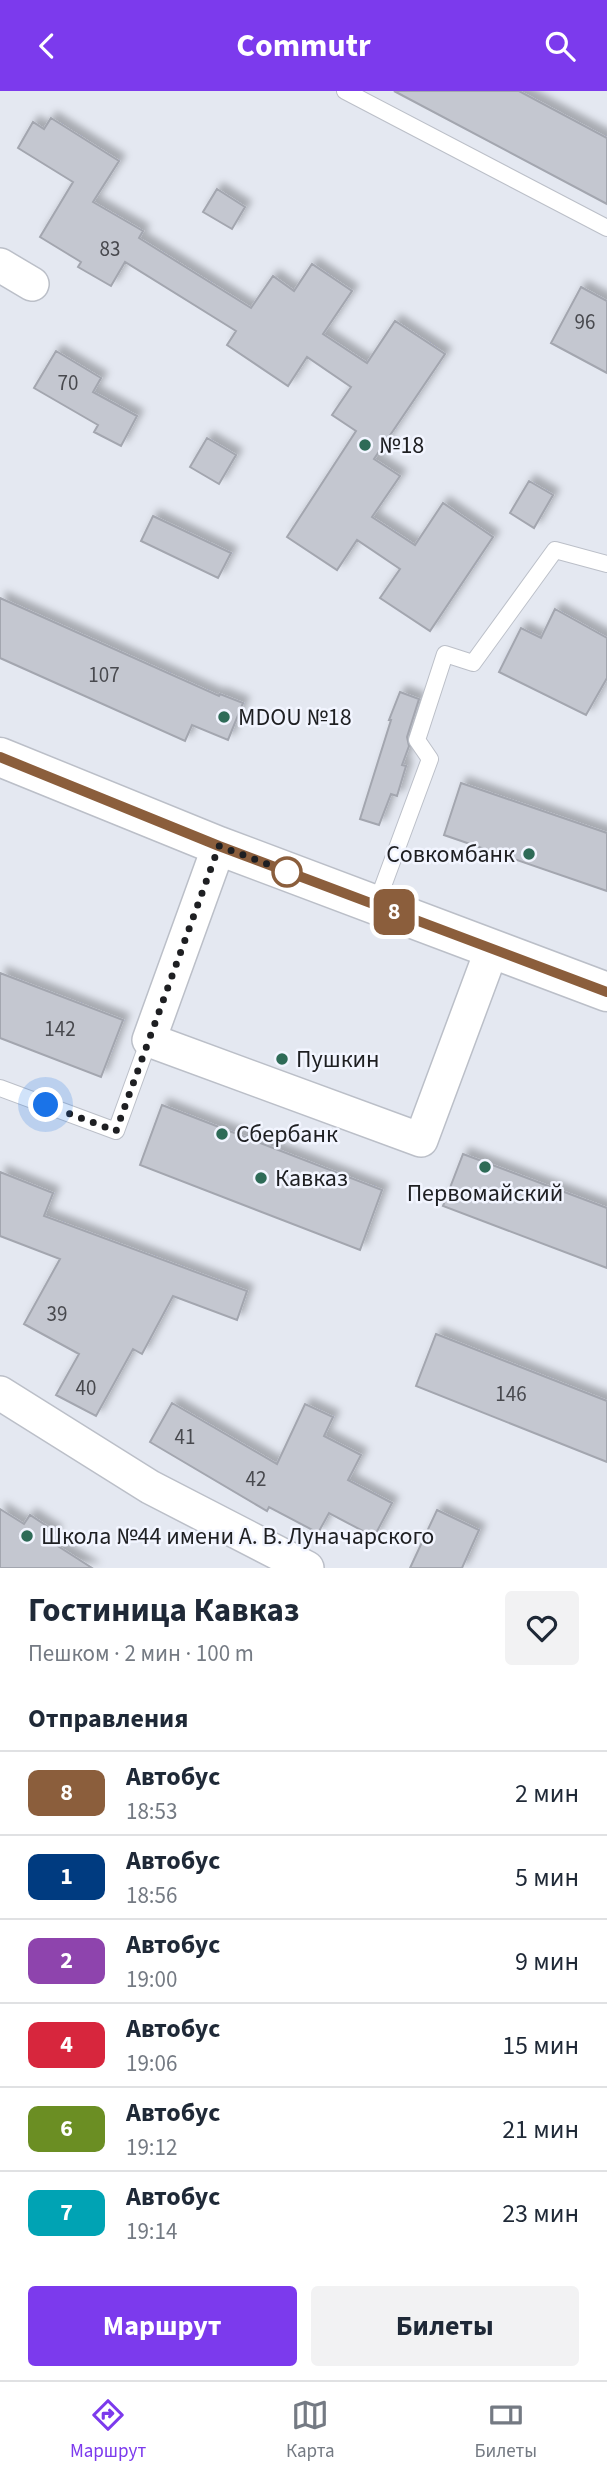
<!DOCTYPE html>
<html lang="ru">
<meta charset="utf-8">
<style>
:root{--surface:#fff;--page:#f2f2f3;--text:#1f2937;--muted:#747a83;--line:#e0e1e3;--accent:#7c3aed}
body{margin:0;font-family:"Source Sans 3",sans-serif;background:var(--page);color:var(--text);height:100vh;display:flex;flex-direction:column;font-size:26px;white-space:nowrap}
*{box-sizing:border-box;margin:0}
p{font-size:23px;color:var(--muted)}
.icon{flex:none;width:38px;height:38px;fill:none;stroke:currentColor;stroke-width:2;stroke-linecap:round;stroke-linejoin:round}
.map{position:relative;height:1477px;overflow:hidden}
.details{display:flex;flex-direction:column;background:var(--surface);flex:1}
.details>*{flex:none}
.badge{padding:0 14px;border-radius:10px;font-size:24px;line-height:46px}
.you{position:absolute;width:35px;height:35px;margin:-18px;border:5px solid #fff;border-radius:50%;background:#1a73e8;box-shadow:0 0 0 10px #1a73e833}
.map>.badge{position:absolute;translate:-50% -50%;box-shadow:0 0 0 4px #fff}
h2{padding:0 28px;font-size:26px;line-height:63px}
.round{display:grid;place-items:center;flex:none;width:74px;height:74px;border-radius:7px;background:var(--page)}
.overview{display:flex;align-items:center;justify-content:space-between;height:119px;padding:0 28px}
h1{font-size:33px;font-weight:700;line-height:52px}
.cta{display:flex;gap:14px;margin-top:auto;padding:14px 28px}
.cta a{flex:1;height:80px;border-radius:7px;background:var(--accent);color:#fff;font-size:28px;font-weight:700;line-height:80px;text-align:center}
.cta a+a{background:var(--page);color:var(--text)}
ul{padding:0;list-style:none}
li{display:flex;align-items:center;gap:21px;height:84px;padding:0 28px;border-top:2px solid var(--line)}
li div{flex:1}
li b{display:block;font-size:26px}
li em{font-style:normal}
li .badge{min-width:77px;font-weight:700;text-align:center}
header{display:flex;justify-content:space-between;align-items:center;height:91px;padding:0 28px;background:var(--accent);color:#fff;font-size:32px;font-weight:700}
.menu{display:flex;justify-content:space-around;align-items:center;height:98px;border-top:2px solid var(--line);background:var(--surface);font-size:19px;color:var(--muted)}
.menu a{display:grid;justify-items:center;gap:4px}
.menu .active{color:var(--accent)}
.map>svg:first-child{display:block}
.building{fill:#c4c7d0;stroke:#a3a6af;stroke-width:2;filter:url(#shadow)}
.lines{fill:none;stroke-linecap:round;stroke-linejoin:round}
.service-casing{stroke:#bbbfc8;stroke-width:18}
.minor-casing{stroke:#bbbfc8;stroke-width:36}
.secondary-casing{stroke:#bbbfc8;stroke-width:41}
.service{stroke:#fff;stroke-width:16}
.minor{stroke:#fff;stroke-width:33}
.secondary{stroke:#fff;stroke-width:38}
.line-casing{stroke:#fff;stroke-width:16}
.line{stroke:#8b5e3c;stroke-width:10}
.walk{stroke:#1e1f22;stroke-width:7;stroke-dasharray:0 12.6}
.poi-dot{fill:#2e6b57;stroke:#f2f5ff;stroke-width:2.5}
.stop-dot{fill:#fff;stroke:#8b5e3c;stroke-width:3.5}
.labels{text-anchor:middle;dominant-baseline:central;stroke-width:5;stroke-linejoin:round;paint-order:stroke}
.number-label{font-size:21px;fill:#48494e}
.poi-label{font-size:24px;fill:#1e1f22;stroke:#f2f5ff;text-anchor:start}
</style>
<header><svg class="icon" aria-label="back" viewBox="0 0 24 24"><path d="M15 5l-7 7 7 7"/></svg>Commutr<svg class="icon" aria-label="search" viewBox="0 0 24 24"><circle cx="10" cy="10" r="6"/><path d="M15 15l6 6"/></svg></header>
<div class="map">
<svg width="607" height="1477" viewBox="0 0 607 1477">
<defs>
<filter id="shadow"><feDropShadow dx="6" dy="-6" stdDeviation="3.5" flood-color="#0004"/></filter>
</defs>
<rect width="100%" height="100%" fill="#e4e8f1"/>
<path class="building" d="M394 0H519L607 47V113Z
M51 27 119 70 93 111 143 140 139 147 251 217 273 185 294 200 312 173 352 200 323 243 367 272 395 230 445 263 374 368 400 385 372 426 415 454 443 412 493 446 430 540 380 507 400 478 357 449 337 479 287 446 356 340 332 324 351 296 307 266 288 295 227 254 236 240 125 171 111 195 78 176 81 171 40 146 73 91 18 57 33 31 44 38Z
M217 98 245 116 232 138 203 121Z
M581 196 607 210V282L551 252Z
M56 260 101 287 93 301 137 325 121 355 94 341 98 334 34 297Z
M207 347 236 364 219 393 190 376Z
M529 390 553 404 534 437 510 422Z
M153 425 231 462 218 487 141 450Z
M0 507 219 605 220 603 243 612 228 649 192 634 185 650 0 567Z
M555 518 607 547V587L586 624 499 581 521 537 541 547Z
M400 601 419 608 407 646 409 655 402 674 406 675 397 705 391 703 379 734 360 728 391 629H389Z
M461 692 607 742V800L444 744Z
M0 882 123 929 101 986 0 947Z
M162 1014 382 1099 360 1159 140 1074Z
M463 1063 607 1117V1177L443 1115Z
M0 1081 53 1102 44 1125 247 1200 237 1229 173 1205 142 1263 133 1258 96 1325 56 1304 79 1263 24 1233 60 1168 0 1145Z
M436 1243 607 1310V1371L416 1295Z
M172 1312 277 1373 305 1313 333 1326 324 1345 361 1364 348 1389 392 1412 374 1446 329 1422 318 1442 269 1416 267 1420 150 1351Z
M0 1418 24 1433 30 1424 56 1441 50 1450 92 1477H0Z
M437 1419 479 1439 462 1477H410Z"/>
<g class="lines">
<g class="service-casing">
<path id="service" d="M345 0 607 137
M376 814 430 668 417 649 445 563 473 572 555 459 607 473
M0 997 116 1040 149 949"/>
</g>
<g class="minor-casing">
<path id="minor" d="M0 174 32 193
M219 755 149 949 421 1049 492 858
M0 1302 150 1396 307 1477"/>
</g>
<g class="secondary-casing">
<path id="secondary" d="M0 666 219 755 607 901"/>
</g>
<use href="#service" class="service"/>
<use href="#minor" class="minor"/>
<use href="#secondary" class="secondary"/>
</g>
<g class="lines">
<g class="line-casing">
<path id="line" d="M0 666 219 755 607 901"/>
</g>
<use href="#line" class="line"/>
<path class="walk" d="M46 1014 116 1040 219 755 289 781H287"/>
</g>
<g class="poi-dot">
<circle cx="365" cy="354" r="7"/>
<circle cx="224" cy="626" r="7"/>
<circle cx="529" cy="763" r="7"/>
<circle cx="282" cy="968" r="7"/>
<circle cx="222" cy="1043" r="7"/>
<circle cx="485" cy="1076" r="7"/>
<circle cx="261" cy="1087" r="7"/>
<circle cx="27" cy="1445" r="7"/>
</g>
<circle class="stop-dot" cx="287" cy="781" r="14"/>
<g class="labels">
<g class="number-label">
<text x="110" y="158">83</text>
<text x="585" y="231">96</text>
<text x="68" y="292">70</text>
<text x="104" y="584">107</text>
<text x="60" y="938">142</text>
<text x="57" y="1223">39</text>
<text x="86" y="1297">40</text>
<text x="511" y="1303">146</text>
<text x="185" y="1346">41</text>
<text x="256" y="1388">42</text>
</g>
<g class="poi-label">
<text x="379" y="354">№18</text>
<text x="238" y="626">MDOU №18</text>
<text x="515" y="763" text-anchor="end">Совкомбанк</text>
<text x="296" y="968">Пушкин</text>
<text x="236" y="1043">Сбербанк</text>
<text x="275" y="1087">Кавказ</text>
<text x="485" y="1102" text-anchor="middle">Первомайский</text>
<text x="41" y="1445">Школа №44 имени А. В. Луначарского</text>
</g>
</g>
</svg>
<div class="you" style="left:46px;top:1014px"></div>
<b class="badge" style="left:394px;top:821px;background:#8b5e3c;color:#fff">8</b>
</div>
<section class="details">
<div class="overview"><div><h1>Гостиница Кавказ</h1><p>Пешком · 2 мин · 100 m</p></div><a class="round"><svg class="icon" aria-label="heart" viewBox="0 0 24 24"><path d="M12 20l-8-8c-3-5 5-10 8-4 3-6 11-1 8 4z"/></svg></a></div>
<h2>Отправления</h2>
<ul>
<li><span class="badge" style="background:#8b5e3c;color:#fff">8</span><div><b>Автобус</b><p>18:53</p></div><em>2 мин</em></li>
<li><span class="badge" style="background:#003b80;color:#fff">1</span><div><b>Автобус</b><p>18:56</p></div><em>5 мин</em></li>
<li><span class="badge" style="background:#8e44ad;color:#fff">2</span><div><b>Автобус</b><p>19:00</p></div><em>9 мин</em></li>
<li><span class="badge" style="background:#d7263d;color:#fff">4</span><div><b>Автобус</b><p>19:06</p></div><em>15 мин</em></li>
<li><span class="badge" style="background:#6b8e23;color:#fff">6</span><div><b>Автобус</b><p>19:12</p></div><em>21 мин</em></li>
<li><span class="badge" style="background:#00a3b4;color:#fff">7</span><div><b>Автобус</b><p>19:14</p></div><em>23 мин</em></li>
</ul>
<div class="cta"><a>Маршрут</a><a>Билеты</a></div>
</section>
<nav class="menu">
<a class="active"><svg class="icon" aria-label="directions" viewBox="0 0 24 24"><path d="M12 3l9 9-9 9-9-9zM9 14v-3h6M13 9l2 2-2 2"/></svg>Маршрут</a>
<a><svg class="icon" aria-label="map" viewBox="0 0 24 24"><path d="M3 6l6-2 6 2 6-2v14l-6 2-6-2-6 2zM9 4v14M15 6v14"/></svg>Карта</a>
<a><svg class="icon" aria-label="tickets" viewBox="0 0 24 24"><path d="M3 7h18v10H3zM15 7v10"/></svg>Билеты</a>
</nav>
